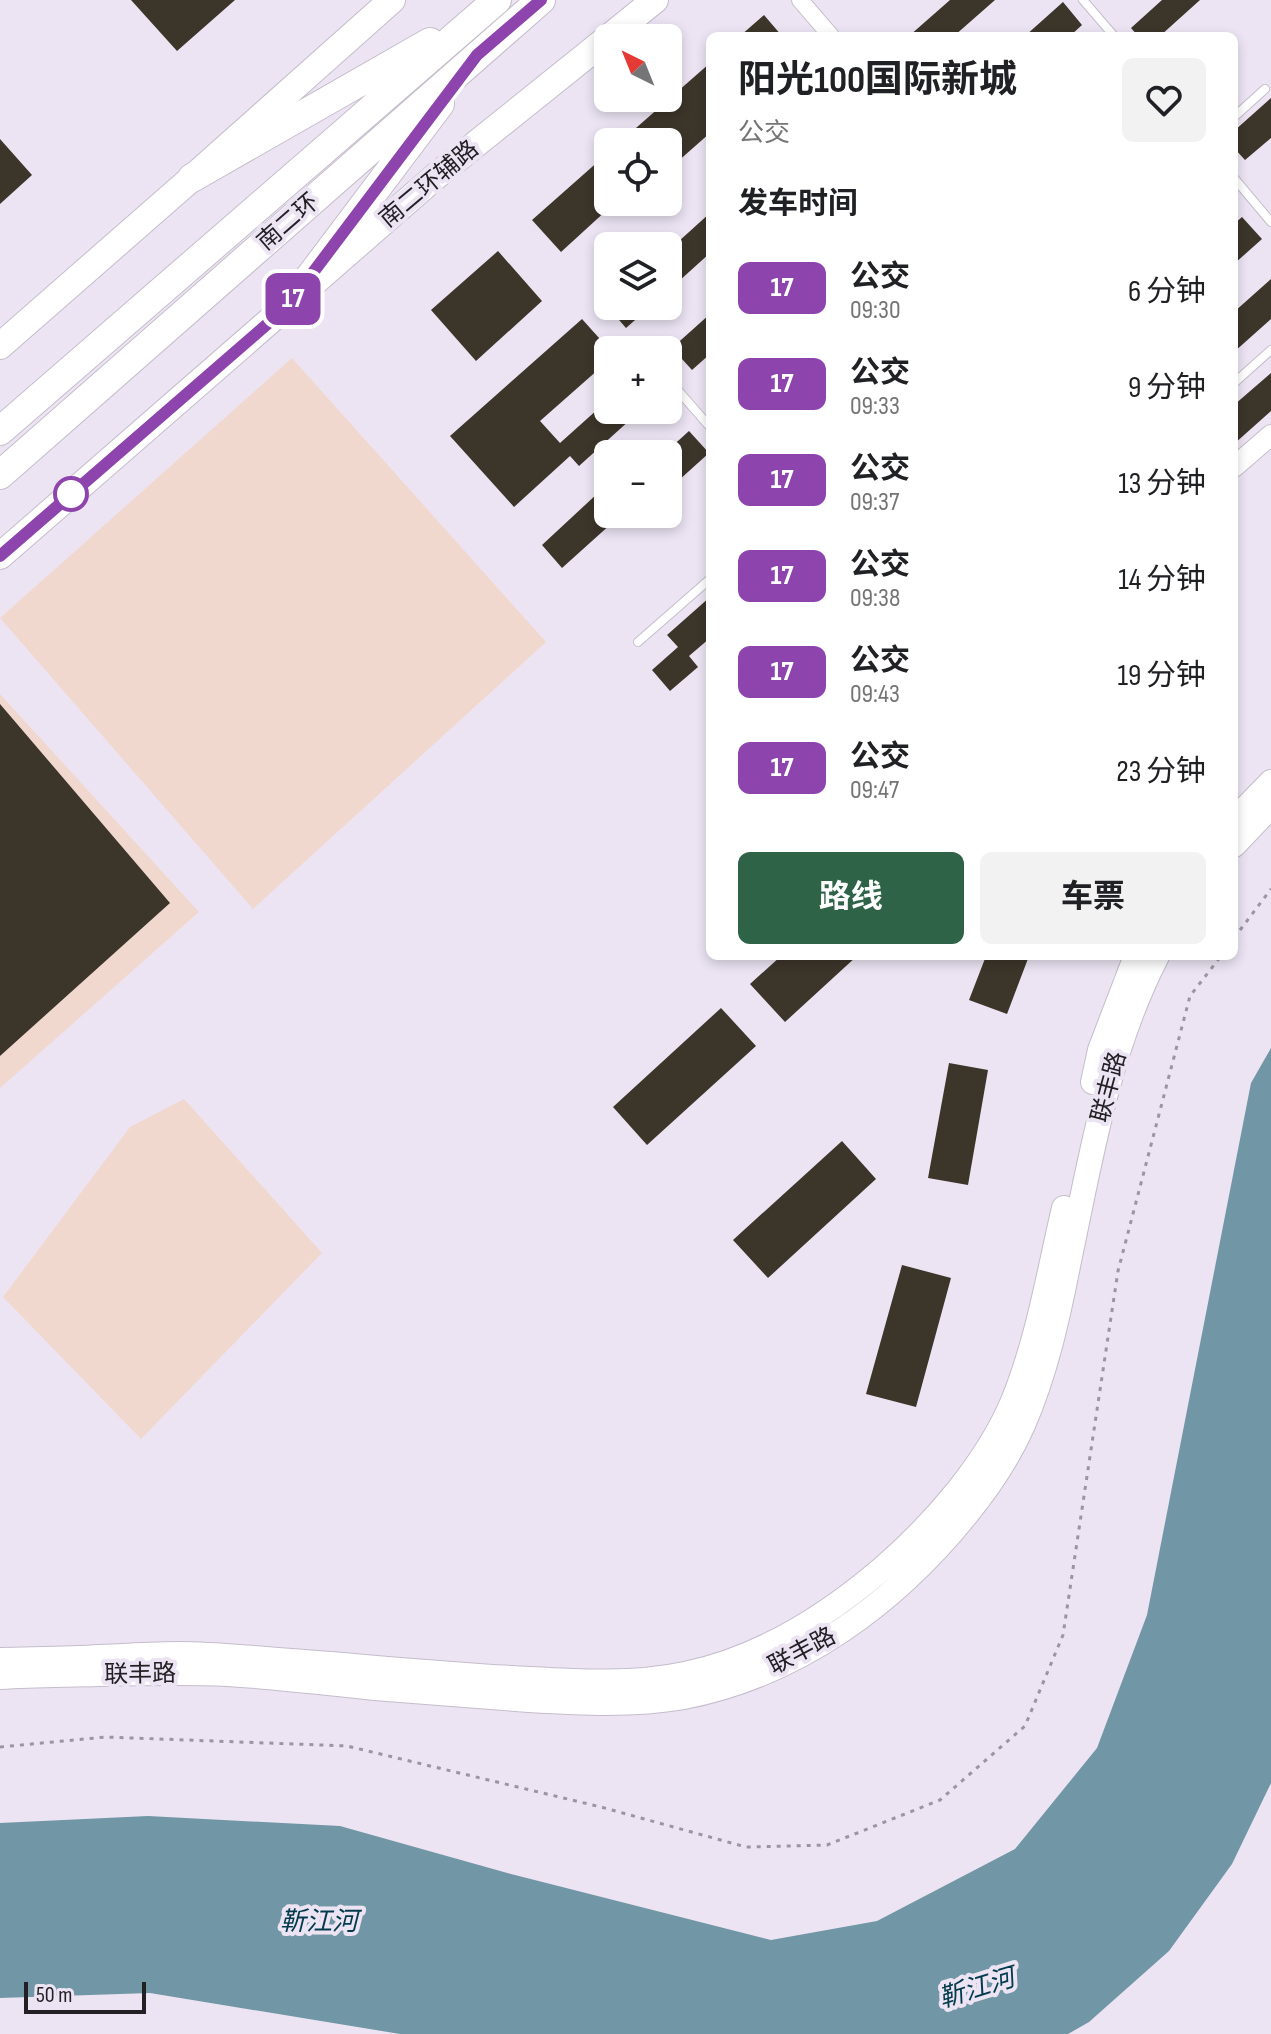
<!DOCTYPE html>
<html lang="zh">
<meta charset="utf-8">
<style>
:root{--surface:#fff;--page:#f2f2f2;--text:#202124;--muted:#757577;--accent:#2e6348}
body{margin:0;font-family:"Sofia Sans Condensed","Noto Sans SC",sans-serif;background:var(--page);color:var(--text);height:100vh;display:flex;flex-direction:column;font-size:30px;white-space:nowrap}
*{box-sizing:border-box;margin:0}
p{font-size:26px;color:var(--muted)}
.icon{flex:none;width:44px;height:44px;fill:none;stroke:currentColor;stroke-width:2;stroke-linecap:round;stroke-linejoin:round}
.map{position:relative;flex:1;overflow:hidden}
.details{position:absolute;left:706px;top:32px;width:532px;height:928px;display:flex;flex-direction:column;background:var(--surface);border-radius:12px;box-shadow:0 4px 12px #0003}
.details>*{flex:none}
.badge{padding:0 16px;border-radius:12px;font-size:28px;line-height:52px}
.needle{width:52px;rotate:317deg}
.tools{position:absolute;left:594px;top:24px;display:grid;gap:16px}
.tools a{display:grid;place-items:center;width:88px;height:88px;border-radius:12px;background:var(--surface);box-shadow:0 4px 12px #0003;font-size:40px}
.scale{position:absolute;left:24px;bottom:20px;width:122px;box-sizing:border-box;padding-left:8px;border:4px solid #232025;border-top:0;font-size:22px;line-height:28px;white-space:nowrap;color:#232025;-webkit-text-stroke:6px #ece4f3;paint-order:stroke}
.map>.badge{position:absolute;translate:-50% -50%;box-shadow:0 0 0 4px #fff}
h2{padding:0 32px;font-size:30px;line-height:72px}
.round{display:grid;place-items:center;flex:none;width:84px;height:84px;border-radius:12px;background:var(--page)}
.headline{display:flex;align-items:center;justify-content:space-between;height:136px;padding:0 32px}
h1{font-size:38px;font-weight:700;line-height:60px}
.primary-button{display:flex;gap:16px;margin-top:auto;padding:16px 32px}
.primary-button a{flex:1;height:92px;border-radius:12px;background:var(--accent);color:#fff;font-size:32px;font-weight:700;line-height:92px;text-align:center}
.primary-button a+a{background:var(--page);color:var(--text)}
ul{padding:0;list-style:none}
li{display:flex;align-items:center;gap:24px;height:96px;padding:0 32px}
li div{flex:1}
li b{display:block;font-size:30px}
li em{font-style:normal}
li .badge{min-width:88px;font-weight:700;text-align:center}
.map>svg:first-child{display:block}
.industrial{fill:#f1d8cf}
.water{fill:#7196a5}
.building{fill:#3c352a}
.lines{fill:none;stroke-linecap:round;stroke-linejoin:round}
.service-casing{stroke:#c5bdcb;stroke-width:10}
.minor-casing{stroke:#c5bdcb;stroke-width:18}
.tertiary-casing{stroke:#c5bdcb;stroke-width:22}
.secondary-casing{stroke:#c5bdcb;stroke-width:26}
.primary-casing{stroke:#c5bdcb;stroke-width:28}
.trunk-casing{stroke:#c5bdcb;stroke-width:30}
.path{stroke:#9b95a0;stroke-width:3;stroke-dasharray:4 6;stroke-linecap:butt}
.service{stroke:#fff;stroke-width:8}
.minor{stroke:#fff;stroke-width:16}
.tertiary{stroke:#fff;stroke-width:20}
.secondary{stroke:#fff;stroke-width:24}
.primary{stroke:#fff;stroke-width:26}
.trunk{stroke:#fff;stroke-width:28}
.line-casing{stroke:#fff;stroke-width:18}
.line{stroke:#8e44ad;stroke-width:12}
.stop-dot{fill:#fff;stroke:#8e44ad;stroke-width:4}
.labels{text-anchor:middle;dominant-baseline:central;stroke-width:8;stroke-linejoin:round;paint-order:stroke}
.street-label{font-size:24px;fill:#232025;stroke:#ece4f3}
.water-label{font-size:26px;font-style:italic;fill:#013a4c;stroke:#ece4f3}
</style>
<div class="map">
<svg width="1271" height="2034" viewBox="0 0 1271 2034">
<rect width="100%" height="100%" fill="#ece4f3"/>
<path class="industrial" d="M292 358 546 642 253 909 0 618Z
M0 694 199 912 0 1088Z
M184 1099 322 1253 141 1439 3 1297 130 1127Z"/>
<path class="water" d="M1271 1048V1783L1232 1864 1169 1951 1089 2022 1068 2034H400L150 1993 0 1998V1823L148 1816 340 1826 511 1874 771 1940 877 1921 1015 1849 1097 1748 1147 1615 1251 1083Z"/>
<path class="building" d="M131 0H235L177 51Z
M950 0H995L954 36H909Z
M1162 0H1200L1160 36H1138L1131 28Z
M1063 2 1082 25 1070 36H1025Z
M764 15 782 36H740Z
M710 63V133L668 170V142H634L628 135Z
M1271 98V138L1245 160 1234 148V131Z
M0 139 32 175 0 204Z
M601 159 608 167V209L561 252 532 220Z
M710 213V253L668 291V251Z
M1242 217 1262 239 1234 264V224Z
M498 251 542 301 476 361 431 310Z
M1271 279V319L1234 352V312Z
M607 306H651L626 328Z
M710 314V354L692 370 672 348Z
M582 319 608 348V361L540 421 560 443 608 400V410H641L579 466 570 456 514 507 450 436Z
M1271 373V411L1234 444V405Z
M689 431 709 453 668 490V450Z
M598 493 608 504V514H622L562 568 542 545Z
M710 597V638L689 656 698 667 670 691 652 670 678 647 667 635Z
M0 704 170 903 0 1056Z
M781 956H857L785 1022 750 984Z
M986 956H1029L1007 1014 969 1000Z
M721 1008 756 1046 647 1145 613 1107Z
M949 1063 988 1070 968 1185 928 1178Z
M842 1141 876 1179 768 1278 733 1240Z
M902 1265 951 1278 916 1407 866 1394Z"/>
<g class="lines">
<g class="service-casing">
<path id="service" d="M1083 0 1114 36
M1234 117 1265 89
M1234 178 1271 222
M639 346 643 350
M668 379 710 427
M1234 383 1271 350
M638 642 710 579"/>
</g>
<g class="minor-casing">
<path id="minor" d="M800 0 831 36"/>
</g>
<g class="tertiary-casing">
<path id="tertiary" d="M1234 467 1271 435"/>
</g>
<g class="secondary-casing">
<path id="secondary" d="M1234 820 1271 782
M1234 845 1271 806
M1093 1082 1100 1050 1136 956
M0 1660C33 1659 67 1659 100 1657 127 1656 153 1654 180 1654 209 1654 238 1657 266 1659 348 1665 430 1673 512 1678 570 1681 628 1686 685 1674 758 1659 827 1616 883 1568 934 1524 987 1463 1013 1401 1038 1340 1049 1272 1064 1208
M0 1677C33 1675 65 1675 98 1674 141 1673 185 1672 228 1674 277 1677 326 1683 375 1688 426 1692 478 1696 529 1700 580 1703 634 1706 684 1697 798 1675 895 1603 966 1515 988 1488 1009 1457 1023 1425 1046 1372 1058 1317 1069 1261 1091 1157 1108 1051 1157 956"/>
</g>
<g class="primary-casing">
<path id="primary" d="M608 38 655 0
M0 346 192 178 392 0
M0 556 436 176 608 38"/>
</g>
<g class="trunk-casing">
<path id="trunk" d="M192 178 430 42
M287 307 440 104
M0 431 497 0
M0 475 541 0"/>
</g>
<path class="path" d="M1234 938 1271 889
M0 1747 106 1737 347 1746 601 1807 746 1847 827 1845 940 1800 1025 1726 1063 1635 1118 1271 1190 996 1221 956"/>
<use href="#service" class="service"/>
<use href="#minor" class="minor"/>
<use href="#tertiary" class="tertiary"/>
<use href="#secondary" class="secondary"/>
<use href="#primary" class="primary"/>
<use href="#trunk" class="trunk"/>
</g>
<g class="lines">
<g class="line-casing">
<path id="line" d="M0 556 287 307 477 55 541 0"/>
</g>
<use href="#line" class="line"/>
</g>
<circle class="stop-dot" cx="71" cy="494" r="16"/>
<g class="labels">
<g class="street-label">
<text transform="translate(429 184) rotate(-40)">南二环辅路</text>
<text transform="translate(288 222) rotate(-41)">南二环</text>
<text transform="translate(1109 1087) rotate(-75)">联丰路</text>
<text transform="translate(802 1651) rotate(-28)">联丰路</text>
<text transform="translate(140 1674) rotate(-1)">联丰路</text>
</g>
<g class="water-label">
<text x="319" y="1922">靳江河</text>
<text transform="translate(977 1989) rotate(-17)">靳江河</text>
</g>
</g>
</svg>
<div class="tools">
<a><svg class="needle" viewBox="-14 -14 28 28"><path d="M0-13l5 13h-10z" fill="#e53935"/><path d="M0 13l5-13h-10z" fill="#757577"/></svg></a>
<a><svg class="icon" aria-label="locate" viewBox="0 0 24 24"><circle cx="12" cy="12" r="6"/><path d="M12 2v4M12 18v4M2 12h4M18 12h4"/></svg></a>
<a><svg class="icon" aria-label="layers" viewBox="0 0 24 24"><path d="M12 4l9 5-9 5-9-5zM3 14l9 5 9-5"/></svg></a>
<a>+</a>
<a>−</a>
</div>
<div class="scale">50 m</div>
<b class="badge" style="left:293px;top:299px;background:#8e44ad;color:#fff">17</b>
<section class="details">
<div class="headline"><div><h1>阳光100国际新城</h1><p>公交</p></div><a class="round"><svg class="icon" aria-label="heart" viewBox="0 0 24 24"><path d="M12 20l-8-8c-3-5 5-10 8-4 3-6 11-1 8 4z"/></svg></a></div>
<h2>发车时间</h2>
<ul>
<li><span class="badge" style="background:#8e44ad;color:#fff">17</span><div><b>公交</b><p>09:30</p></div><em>6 分钟</em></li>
<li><span class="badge" style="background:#8e44ad;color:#fff">17</span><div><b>公交</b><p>09:33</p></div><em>9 分钟</em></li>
<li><span class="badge" style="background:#8e44ad;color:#fff">17</span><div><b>公交</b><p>09:37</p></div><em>13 分钟</em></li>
<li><span class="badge" style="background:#8e44ad;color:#fff">17</span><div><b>公交</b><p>09:38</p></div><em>14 分钟</em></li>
<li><span class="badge" style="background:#8e44ad;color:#fff">17</span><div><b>公交</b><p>09:43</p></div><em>19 分钟</em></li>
<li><span class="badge" style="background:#8e44ad;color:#fff">17</span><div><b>公交</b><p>09:47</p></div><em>23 分钟</em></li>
</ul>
<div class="primary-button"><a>路线</a><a>车票</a></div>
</section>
</div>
